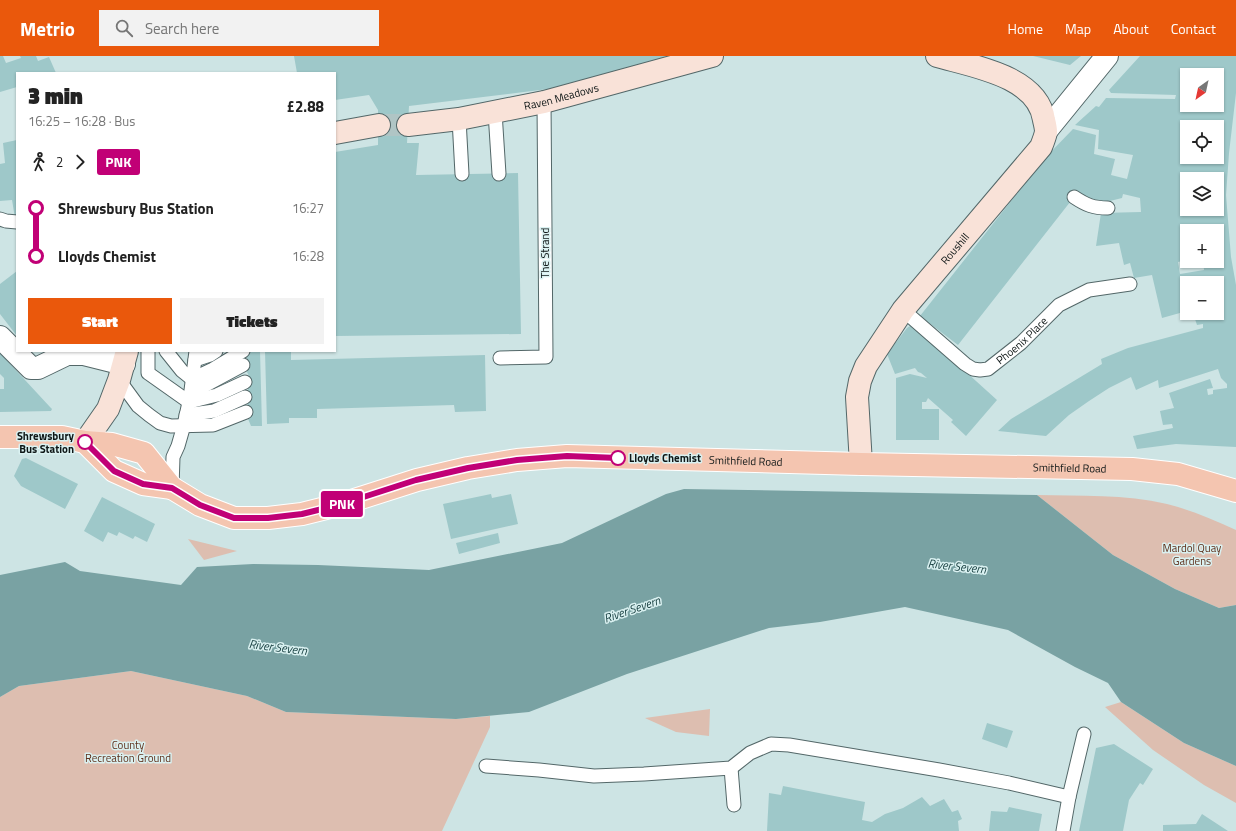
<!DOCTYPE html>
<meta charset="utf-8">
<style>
:root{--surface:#fff;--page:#f2f2f2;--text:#222;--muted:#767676;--accent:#ea580c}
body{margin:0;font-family:"Titillium Web",sans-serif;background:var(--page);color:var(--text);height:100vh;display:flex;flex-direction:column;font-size:15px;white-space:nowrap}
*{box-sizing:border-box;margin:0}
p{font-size:13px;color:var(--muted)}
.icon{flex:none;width:22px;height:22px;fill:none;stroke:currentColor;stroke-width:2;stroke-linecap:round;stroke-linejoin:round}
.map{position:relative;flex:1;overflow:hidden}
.panel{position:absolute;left:16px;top:16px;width:320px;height:280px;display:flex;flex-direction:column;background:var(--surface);border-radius:0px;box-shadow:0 1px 3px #0004}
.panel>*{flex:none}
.badge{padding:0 8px;border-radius:3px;font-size:14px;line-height:26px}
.needle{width:26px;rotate:213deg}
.buttons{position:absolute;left:1180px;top:12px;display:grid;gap:8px}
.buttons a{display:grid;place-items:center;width:44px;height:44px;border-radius:0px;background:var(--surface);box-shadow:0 1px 3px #0004;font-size:20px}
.map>.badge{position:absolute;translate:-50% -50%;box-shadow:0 0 0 2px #fff}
.legs{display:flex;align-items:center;gap:6px;height:44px;padding:0 12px;font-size:13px}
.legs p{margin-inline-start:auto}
.summary{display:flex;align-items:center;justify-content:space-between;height:68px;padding:0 12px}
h1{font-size:22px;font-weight:800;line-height:30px}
.cta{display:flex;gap:8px;margin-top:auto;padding:8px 12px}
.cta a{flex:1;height:46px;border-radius:0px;background:var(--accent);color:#fff;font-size:16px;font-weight:800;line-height:46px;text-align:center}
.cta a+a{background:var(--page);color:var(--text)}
ul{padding:0 12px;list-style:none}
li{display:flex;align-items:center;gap:14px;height:48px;font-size:15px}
li i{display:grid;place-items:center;width:6px;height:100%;margin:0 5px;background:currentColor}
li i::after{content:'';width:10px;height:10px;margin:-5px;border:3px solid;border-radius:50%;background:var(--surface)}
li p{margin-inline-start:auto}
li:first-child i{background:linear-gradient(#0000 50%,currentColor 0)}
li:last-child i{background:linear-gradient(currentColor 50%,#0000 0)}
header{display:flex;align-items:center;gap:24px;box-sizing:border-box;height:56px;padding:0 20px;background:var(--accent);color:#fff}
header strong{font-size:19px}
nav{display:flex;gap:22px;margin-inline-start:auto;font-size:14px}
.search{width:280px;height:36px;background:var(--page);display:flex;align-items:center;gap:10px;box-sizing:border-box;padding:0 14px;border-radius:0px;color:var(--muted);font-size:15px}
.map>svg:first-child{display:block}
.green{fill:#ddbeb0}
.water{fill:#79a2a3}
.building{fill:#9ec8c9;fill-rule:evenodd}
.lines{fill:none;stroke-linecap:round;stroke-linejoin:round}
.secondary-tunnel{stroke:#b0c5c5;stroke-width:22;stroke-dasharray:22 11;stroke-linecap:butt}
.lane-casing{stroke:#536768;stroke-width:15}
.street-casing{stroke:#536768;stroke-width:24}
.secondary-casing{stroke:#536768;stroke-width:24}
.primary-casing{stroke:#fff;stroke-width:24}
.lane{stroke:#fff;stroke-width:13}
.street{stroke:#fff;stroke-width:22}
.secondary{stroke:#f9e2d8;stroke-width:22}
.primary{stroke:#f4c5b0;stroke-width:22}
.line-1-casing{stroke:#fff;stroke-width:9}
.line-1{stroke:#c10076;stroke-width:6}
.stop-1-dot{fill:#fff;stroke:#c10076;stroke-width:2}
.labels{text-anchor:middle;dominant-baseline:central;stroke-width:3;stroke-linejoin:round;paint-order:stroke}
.street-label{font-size:11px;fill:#0e1616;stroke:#daf1f1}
.stop-label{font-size:11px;font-weight:bold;fill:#0e1616;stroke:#daf1f1;text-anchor:end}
.park-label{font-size:11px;fill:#5e301b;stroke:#daf1f1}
.water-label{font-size:12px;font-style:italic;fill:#163e3f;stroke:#daf1f1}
</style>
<header>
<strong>Metrio</strong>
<div class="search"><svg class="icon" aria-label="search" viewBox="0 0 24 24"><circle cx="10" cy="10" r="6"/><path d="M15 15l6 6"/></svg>Search here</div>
<nav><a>Home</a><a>Map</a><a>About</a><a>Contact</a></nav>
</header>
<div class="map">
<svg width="1236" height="775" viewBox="0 0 1236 775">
<rect width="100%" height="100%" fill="#cde4e4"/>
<path class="green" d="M1037 439C1080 440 1125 438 1167 448 1191 454 1214 464 1236 474V549L1219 552 1175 533 1113 499Z
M188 483 237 495 204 504Z
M131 615 247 640 286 656 456 663 490 660V671L442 775H0V641L19 630Z
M1121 646 1184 687 1236 710V747L1204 729 1153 694 1105 651Z
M710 653 709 680 676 676 647 663 645 662Z"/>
<path class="water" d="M684 433 1037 439 1113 499 1175 533 1219 552 1236 549V710L1184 687 1121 646 1108 627 1075 611 1008 574 905 551 820 566 769 572 627 618 529 656 456 663 286 656 247 640 131 615 19 630 0 641V519L65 506 80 515 181 529 197 511 253 508 318 509 429 514 562 487 666 438Z"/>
<path class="building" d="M0 0H3L6 7 21 2 20 0H36L38 5 49 1 56 17H17V31L0 36Z
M294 0H670L548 33 409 50 407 87H419L416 119 518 117 521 278 335 280V96L378 89V54L369 39 335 44V17H297Z
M1033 0H1081L1070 9Z
M1140 0H1236V37L1229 97 1226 139 1231 201 1236 229V391L1176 388 1137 393 1133 380 1173 372 1172 368 1163 369 1160 355 1174 352 1169 337 1210 323 1213 332 1207 333 1208 339 1213 338V334L1227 332V328L1221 322 1218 313 1159 332 1158 324 1136 334 1131 321 1109 332 1089 345 1069 359 1046 380 998 375 1011 363 1102 308 1101 303 1128 292 1203 272V268L1197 269 1193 257H1217V227H1187V255L1162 262 1152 219 1134 222 1130 207 1124 209 1119 187 1096 190 1101 157 1141 156 1140 142 1123 138 1122 142 1106 146H1092L1074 141 958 289 920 260 1045 102 1073 73 1096 79 1094 98 1115 103 1111 119 1127 123 1133 99 1098 93 1099 74 1075 69 1096 50 1099 51 1106 42 1175 43 1176 39 1111 37 1109 34ZM1187 19H1217V49H1187ZM1187 71H1217V101H1187ZM1187 123H1217V153H1187ZM1187 175H1217V205H1203L1204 214 1180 218 1178 206 1187 204Z
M17 84V162H15L12 144 0 145V108L5 107 3 87Z
M17 215V280L0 258V228Z
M913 268 997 344 966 380 951 366 953 364 928 342 926 346H922V353H939V384H896V322L910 318 927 322 921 317 918 316 915 312 895 318 887 298 907 272Z
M244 295H260L262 370H251L244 353 249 351 243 339 249 336 243 323 249 320 243 308 248 305Z
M265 295H291V304L485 299 486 355 455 356 454 349 317 353V362H289V367L267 368Z
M0 297 50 351 52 353 51 355 0 356V333H4V322L0 318Z
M26 402 78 428 65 453 21 430 14 420 22 403Z
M491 438 492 442 511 438 518 468 451 483 443 448Z
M102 441 155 468 147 486 135 480 133 483 119 476 117 480 108 476 103 486 84 475Z
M498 477 500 487 459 498 456 487Z
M987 667 1013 675 1007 692 982 683Z
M1114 688 1153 713 1143 729 1140 727 1129 744 1123 775H1079L1096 692Z
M783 730 865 746 862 764 872 766 885 758 903 752 922 741 930 750 944 743 952 756 958 754 962 763 958 765 959 775H767L769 737 781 739Z
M1009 751 1042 758 1039 775H989L991 755 1007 756Z
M1202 758 1228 775H1163V769L1196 768Z"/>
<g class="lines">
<path class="secondary-tunnel" d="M379 69H408"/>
<g class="lane-casing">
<g id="lane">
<path d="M495 56 499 118"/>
<path d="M459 63 462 118"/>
<path d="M1074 141C1086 149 1093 152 1108 152"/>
<path d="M0 163 6 165 17 166"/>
<path id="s1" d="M903 254 965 308 973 313 980 314 988 313 1021 287 1059 249 1089 234 1130 228"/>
<path d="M148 295V317L189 346 217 339 245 326"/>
<path d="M166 295 182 315 192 323 213 313 243 295"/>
<path d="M500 302 546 301 544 46"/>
<path d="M195 304 210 299 216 295"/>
<path d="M119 324 138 350 149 359 160 367 171 370 213 369 246 356"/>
<path d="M191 336 204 330 243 309"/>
<path d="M186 359 214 355 245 341"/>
<path d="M172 432 173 401 178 390 184 369 190 342 196 295"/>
<path d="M486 710 539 714 594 720 644 718 731 712 750 697 771 688 789 689 939 714 1009 727 1069 741"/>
<path d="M731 712 734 749"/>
<path d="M1063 775 1069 741 1084 678"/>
</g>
</g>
<g class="street-casing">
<path id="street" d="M1046 75 1107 0
M0 281 31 312H38L67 298H84L124 308"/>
</g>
<g class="secondary-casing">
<g id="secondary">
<path id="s2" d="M408 69 459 63 544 46 712 0"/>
<path d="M335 77 379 69"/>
<path d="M85 386 108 353 119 324 127 295"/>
<path id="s3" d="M861 408 857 341 860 325 866 310 903 254 1041 91C1043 86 1045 81 1046 76 1046 72 1045 68 1044 64 1038 20 972 10 937 0"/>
</g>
</g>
<g class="primary-casing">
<g id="primary">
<path id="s4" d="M0 381H62L85 386 112 388 144 397 172 432 200 449 234 462H268L302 458 342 448 417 424 468 412 517 404 567 400 861 408 1132 413 1178 418 1236 435"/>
<path d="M85 386 114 415 143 428 172 432"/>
</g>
</g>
<use href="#lane" class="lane"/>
<use href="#street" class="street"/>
<use href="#secondary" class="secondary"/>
<use href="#primary" class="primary"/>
</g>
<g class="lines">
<g class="line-1-casing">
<path id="line-1" d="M85 386 114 415 143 428 172 432 200 449 234 462H268L302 458 342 448 416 424 468 412 517 404 567 400 618 402"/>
</g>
<use href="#line-1" class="line-1"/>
</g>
<g class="stop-1-dot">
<circle cx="85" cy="386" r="7"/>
<circle cx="618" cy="402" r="7"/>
</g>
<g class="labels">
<g class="street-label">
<text stroke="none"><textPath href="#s2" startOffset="156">Raven Meadows</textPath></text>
<text stroke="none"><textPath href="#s3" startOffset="247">Roushill</textPath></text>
<text transform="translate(545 197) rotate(-90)">The Strand</text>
<text stroke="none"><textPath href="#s1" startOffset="151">Phoenix Place</textPath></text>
<text stroke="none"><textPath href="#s4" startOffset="779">Smithfield Road</textPath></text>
<text stroke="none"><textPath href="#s4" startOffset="1103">Smithfield Road</textPath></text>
</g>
<g class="stop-label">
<text x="74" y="380">Shrewsbury<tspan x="74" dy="13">Bus Station</tspan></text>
<text x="629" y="402" text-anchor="start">Lloyds Chemist</text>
</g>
<g class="park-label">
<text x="1192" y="492">Mardol Quay<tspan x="1192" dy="13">Gardens</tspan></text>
<text x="128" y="689">County<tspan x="128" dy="13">Recreation Ground</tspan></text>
</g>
<g class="water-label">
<text transform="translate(957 510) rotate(6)">River Severn</text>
<text transform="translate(632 553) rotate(-19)">River Severn</text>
<text transform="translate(278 591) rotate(7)">River Severn</text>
</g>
</g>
</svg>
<div class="buttons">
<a><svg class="needle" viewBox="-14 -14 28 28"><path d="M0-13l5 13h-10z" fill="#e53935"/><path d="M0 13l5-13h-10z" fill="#767676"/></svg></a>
<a><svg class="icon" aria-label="locate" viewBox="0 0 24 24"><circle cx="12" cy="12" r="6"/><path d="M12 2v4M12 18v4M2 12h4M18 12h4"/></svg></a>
<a><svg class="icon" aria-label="layers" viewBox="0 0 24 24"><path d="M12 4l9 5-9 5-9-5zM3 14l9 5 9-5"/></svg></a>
<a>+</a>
<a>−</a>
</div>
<b class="badge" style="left:342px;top:448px;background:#c10076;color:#fff">PNK</b>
<section class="panel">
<div class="summary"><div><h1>3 min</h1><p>16:25 – 16:28 · Bus</p></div><b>£2.88</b></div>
<div class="legs"><svg class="icon" aria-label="walk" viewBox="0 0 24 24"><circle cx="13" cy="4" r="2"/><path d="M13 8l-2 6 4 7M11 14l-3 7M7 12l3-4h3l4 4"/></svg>2<svg class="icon" aria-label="forward" viewBox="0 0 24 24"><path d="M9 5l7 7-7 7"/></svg><b class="badge" style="background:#c10076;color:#fff">PNK</b></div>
<ul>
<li><i style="color:#c10076"></i><b>Shrewsbury Bus Station</b><p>16:27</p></li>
<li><i style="color:#c10076"></i><b>Lloyds Chemist</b><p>16:28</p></li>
</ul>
<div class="cta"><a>Start</a><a>Tickets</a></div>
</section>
</div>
